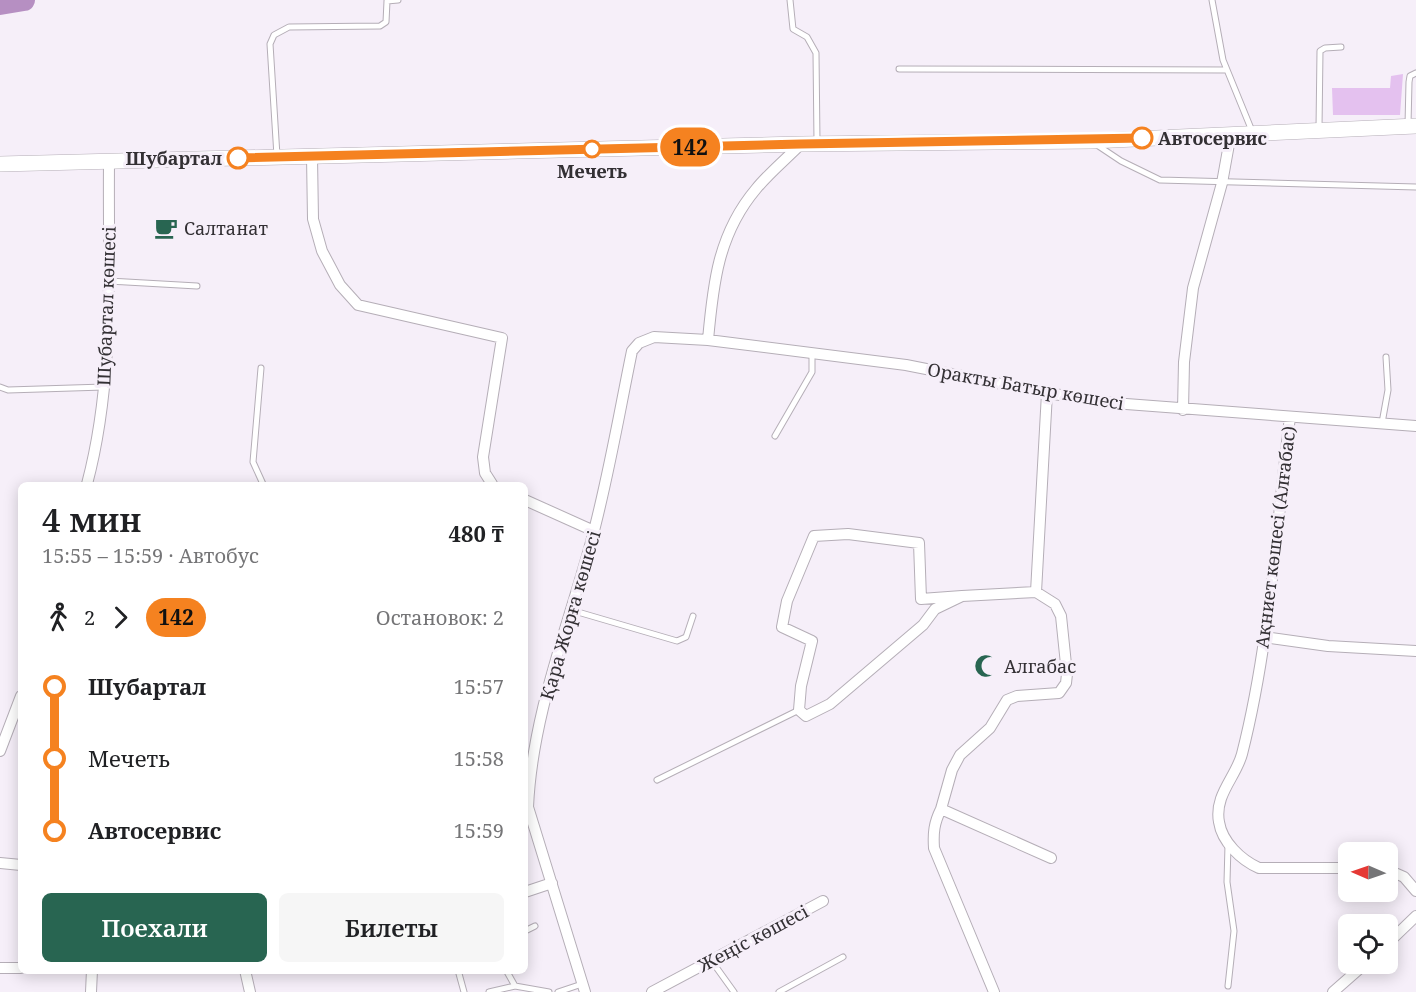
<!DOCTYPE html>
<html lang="ru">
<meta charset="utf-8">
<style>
:root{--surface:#fff;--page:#f6f6f6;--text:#202124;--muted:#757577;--accent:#286551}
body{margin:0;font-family:"Noto Serif",serif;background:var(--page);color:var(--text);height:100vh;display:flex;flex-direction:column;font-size:22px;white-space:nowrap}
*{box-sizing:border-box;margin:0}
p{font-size:20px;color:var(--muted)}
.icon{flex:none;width:33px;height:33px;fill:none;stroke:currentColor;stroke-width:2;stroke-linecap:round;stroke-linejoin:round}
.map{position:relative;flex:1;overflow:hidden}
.drawer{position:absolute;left:18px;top:482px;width:510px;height:492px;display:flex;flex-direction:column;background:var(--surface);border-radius:9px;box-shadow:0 3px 15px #0003}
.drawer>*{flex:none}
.badge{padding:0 12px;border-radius:20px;font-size:21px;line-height:39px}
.needle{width:39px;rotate:272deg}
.buttons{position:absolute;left:1338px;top:842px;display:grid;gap:12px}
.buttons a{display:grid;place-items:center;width:60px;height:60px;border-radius:9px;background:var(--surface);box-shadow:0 3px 15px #0003;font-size:30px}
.map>.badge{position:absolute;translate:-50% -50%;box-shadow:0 0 0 3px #fff}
.legs{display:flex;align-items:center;gap:9px;height:66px;padding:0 24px;font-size:20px}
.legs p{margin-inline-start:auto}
.summary{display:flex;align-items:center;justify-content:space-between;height:102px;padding:0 24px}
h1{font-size:33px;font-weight:600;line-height:45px}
.cta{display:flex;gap:12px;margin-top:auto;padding:12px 24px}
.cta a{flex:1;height:69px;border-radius:9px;background:var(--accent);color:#fff;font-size:24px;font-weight:600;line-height:69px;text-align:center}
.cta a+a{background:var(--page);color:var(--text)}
ul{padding:0 24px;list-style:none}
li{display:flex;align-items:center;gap:21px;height:72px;font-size:22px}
li i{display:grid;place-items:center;width:9px;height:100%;margin:0 8px;background:currentColor}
li i::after{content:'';width:15px;height:15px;margin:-8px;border:4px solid;border-radius:50%;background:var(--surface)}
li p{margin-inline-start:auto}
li:first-child i{background:linear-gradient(#0000 50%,currentColor 0)}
li:last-child i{background:linear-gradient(currentColor 50%,#0000 0)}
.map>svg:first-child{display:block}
.green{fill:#e4c1ef}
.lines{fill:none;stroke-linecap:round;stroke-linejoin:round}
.river{stroke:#b68fc2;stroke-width:22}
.lane-casing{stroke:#b5aeb7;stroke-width:7}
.street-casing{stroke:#b5aeb7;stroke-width:12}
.secondary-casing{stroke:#b5aeb7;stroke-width:16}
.lane{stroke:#fff;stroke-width:5}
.street{stroke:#fff;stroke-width:10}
.secondary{stroke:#fff;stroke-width:15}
.line-1-casing{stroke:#fff;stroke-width:14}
.line-1{stroke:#f58220;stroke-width:9}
.stop-1-dot{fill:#fff;stroke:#f58220;stroke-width:3}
.labels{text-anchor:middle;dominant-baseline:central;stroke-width:6;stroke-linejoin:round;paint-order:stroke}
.stop-label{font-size:18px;font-weight:bold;fill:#333034;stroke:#f6eff9;text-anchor:start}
.poi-label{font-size:18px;fill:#333034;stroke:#f6eff9;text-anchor:start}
.street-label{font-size:18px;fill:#333034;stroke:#f6eff9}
</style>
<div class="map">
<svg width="1416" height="992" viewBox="0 0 1416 992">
<rect width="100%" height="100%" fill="#f6eff9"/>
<path class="green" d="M1403 74 1400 115H1333L1332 88H1390L1391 76Z"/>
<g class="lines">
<path class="river" d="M0 4 24 0"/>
<g class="lane-casing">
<path id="lane" d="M790 0 793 29 807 37 816 53 817 142
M1212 0 1223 60 1252 131
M899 69 1227 70
M1408 125 1409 82 1410 76 1416 73
M1319 128 1320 51 1325 48 1341 47
M1097 145 1121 161 1160 180 1416 187
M277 156 270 44 274 35 289 27 380 26 386 22 387 1 398 0
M109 281 197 286
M261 368 253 462 263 484
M0 387 8 390 104 387
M1382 423 1388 390 1386 357
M775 436 812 372V353
M571 610 677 641 686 637 693 616
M657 780 799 710
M1228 845 1227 882 1234 931 1228 986
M525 931 535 926
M711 960 734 992
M458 970 464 992
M506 970 515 986
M489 992 515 986 549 992
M558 992 582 984
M779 992 843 957"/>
</g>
<g class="street-casing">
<path id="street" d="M312 157 313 219 322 251 340 285 358 305 502 338 483 457 485 473 492 484
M708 340C713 284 718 234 756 189 769 173 786 159 801 144
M1183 410 1184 362 1193 288 1222 183 1231 133
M1290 417C1276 529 1270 644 1242 754 1236 777 1214 795 1219 822 1222 842 1241 860 1259 868H1348
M87 484C115 379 108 270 109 162
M525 500 594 531
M1036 592 1047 393
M1264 637 1328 646 1416 651
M0 751 21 696
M941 809 952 770 960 755 990 728 1007 700 1017 696 1059 693 1066 683 1067 674 1061 616 1055 604 1036 592 962 596 935 609 923 625 830 704 806 716 799 710 801 686 812 641 782 627 787 601 814 536 848 534 919 543 921 599 962 596
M0 863 21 865
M1388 870 1404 877 1416 891
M525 892 552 883
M1388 943 1416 916
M0 968H21
M245 970 250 992
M91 992 92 970
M585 992 528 807C532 717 567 629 591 542 608 480 619 414 632 351L639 343 654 337 708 340 906 365 1047 393 1113 403 1416 426
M652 992 823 901
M994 992 934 848C933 833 934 823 941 809L1051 858
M1333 992 1366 963"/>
</g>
<g class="secondary-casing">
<path id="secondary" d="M0 164 801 144 1091 141 1416 126"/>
</g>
<use href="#lane" class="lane"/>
<use href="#street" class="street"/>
<use href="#secondary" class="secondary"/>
</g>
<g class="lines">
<g class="line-1-casing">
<path id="line-1" d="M238 158 801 144 1142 138"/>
</g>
<use href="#line-1" class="line-1"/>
</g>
<defs>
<g id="cafe-bare" transform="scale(1.8)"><path d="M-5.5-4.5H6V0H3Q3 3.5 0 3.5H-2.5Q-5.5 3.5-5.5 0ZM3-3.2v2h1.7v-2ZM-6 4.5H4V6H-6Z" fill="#286551" stroke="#f6eff9" stroke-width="2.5" paint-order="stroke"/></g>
<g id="mosque-bare" transform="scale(1.8)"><path d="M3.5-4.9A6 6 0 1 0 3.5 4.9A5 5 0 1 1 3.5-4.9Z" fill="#286551" stroke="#f6eff9" stroke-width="2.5" paint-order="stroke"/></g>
</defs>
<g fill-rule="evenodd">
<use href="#cafe-bare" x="166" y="228"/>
<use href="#mosque-bare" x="986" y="666"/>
</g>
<g class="stop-1-dot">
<circle cx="1142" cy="138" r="10"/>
<circle cx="592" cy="149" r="8"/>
<circle cx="238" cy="158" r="10"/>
</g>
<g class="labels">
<g class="stop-label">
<text x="1158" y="138">Автосервис</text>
<text x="222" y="158" text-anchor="end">Шубартал</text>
<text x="592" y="171" text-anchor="middle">Мечеть</text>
</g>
<g class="poi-label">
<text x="184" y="228">Салтанат</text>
<text x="1004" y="666">Алгабас</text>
</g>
<g class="street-label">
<text transform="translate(106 306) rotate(-88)">Шубартал көшесі</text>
<text transform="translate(1026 386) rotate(10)">Оракты Батыр көшесі</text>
<text transform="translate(1275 537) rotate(-83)">Ақниет көшесі (Алғабас)</text>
<text transform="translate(570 615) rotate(-74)">Қара Жорға көшесі</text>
<text transform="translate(753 938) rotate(-28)">Жеңіс көшесі</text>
</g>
</g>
</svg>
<div class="buttons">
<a><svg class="needle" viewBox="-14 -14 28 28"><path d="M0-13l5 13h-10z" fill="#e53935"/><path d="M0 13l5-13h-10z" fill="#757577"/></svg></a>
<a><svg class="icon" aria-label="locate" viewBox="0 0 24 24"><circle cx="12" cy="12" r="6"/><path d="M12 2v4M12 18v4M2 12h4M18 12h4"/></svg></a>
</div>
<b class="badge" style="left:690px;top:147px;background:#f58220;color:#111">142</b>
<section class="drawer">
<div class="summary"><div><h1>4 мин</h1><p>15:55 – 15:59 · Автобус</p></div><b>480 ₸</b></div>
<div class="legs"><svg class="icon" aria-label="walk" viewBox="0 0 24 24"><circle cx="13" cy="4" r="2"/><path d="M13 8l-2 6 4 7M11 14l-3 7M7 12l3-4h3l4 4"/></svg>2<svg class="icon" aria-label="forward" viewBox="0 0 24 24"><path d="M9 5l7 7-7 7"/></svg><b class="badge" style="background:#f58220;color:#111">142</b><p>Остановок: 2</p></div>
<ul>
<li><i style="color:#f58220"></i><b>Шубартал</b><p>15:57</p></li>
<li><i style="color:#f58220"></i><span>Мечеть</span><p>15:58</p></li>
<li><i style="color:#f58220"></i><b>Автосервис</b><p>15:59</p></li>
</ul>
<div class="cta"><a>Поехали</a><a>Билеты</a></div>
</section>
</div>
